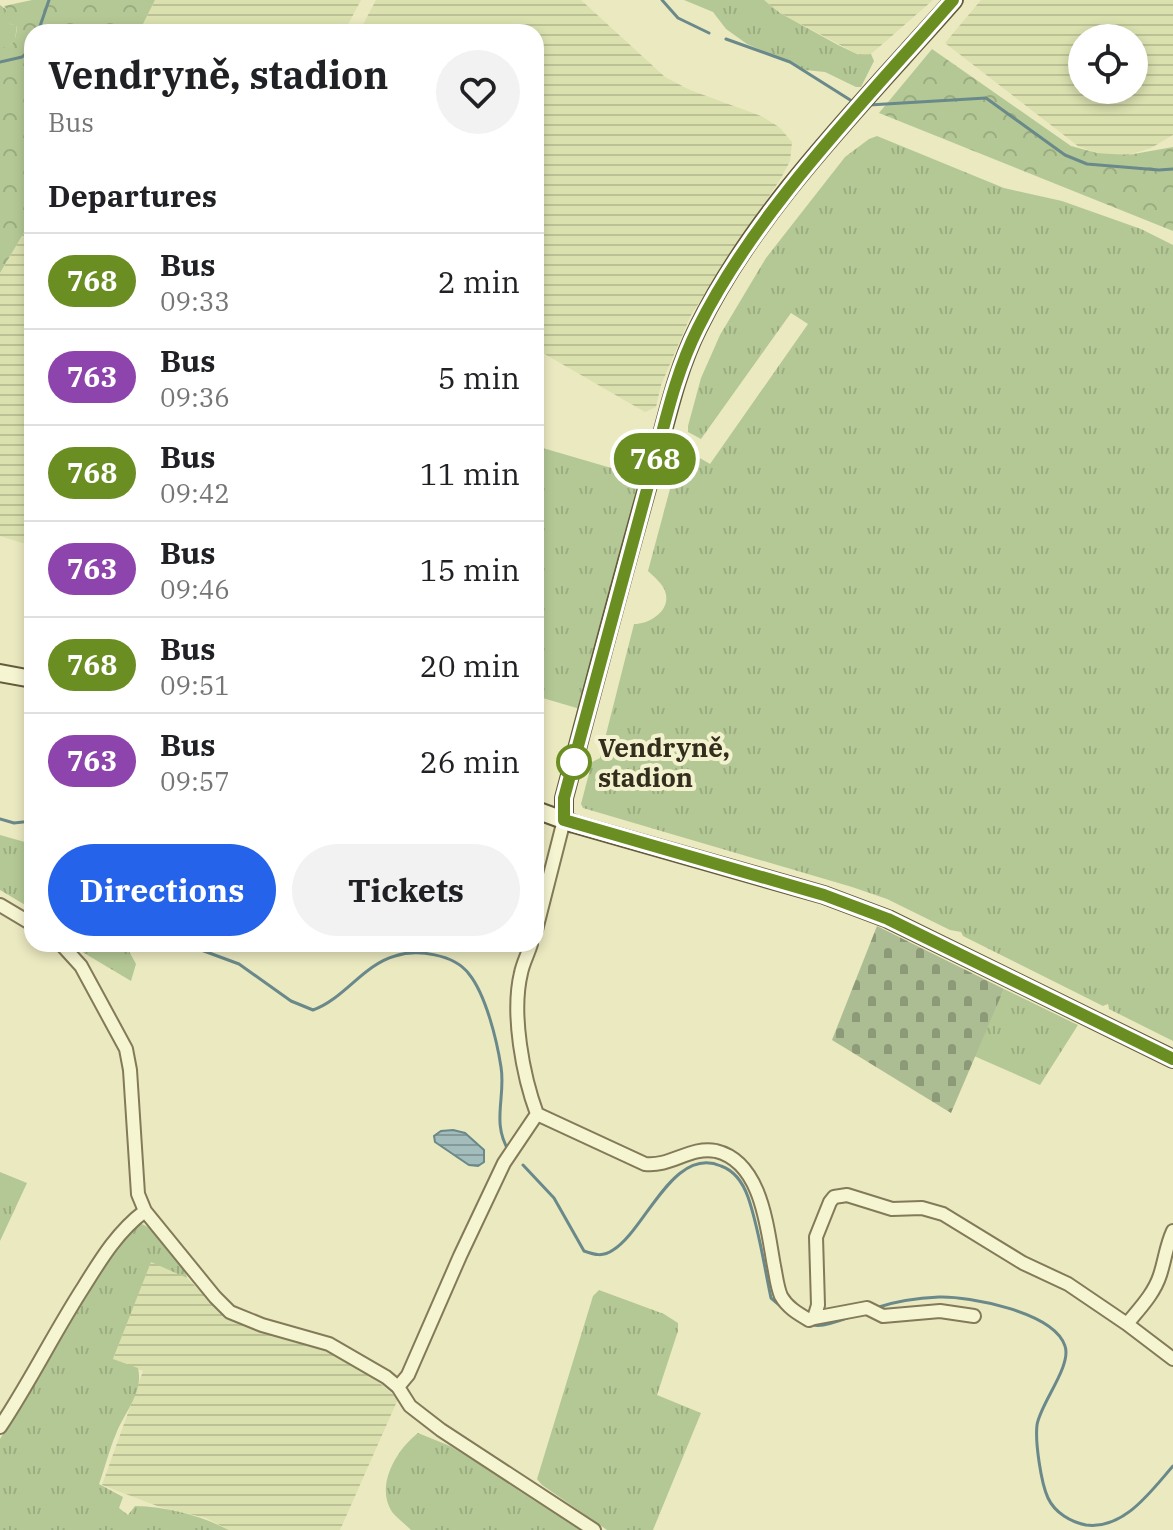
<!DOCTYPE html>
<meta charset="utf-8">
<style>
:root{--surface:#fff;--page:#f2f2f2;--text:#202124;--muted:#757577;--line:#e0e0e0;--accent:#2563eb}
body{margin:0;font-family:"IBM Plex Serif",serif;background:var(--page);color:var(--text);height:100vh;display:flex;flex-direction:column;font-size:30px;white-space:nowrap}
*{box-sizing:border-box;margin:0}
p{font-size:26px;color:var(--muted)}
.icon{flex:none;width:44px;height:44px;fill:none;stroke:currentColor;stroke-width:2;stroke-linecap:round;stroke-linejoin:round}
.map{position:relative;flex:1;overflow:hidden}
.panel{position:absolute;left:24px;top:24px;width:520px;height:928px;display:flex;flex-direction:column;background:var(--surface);border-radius:24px;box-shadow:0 4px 12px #0003}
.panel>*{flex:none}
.badge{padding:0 16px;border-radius:26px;font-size:28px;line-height:52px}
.controls{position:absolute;left:1068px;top:24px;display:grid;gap:16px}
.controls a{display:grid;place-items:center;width:80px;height:80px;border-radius:50%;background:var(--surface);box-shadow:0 4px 12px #0003;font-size:40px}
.map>.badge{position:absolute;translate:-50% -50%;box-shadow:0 0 0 4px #fff}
h2{padding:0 24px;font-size:30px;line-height:72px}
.round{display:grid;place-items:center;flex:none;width:84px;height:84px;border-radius:42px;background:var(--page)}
.overview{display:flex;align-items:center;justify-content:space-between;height:136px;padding:0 24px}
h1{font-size:38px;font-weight:800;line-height:60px}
.button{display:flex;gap:16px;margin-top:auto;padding:16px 24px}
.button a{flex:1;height:92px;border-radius:48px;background:var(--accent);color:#fff;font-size:32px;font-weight:800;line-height:92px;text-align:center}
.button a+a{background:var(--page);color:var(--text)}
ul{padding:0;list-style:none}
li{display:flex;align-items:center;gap:24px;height:96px;padding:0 24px;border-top:2px solid var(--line)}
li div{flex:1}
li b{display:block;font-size:30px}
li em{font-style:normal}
li .badge{min-width:88px;font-weight:700;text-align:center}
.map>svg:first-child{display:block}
.farmland{fill:url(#farmland-rules);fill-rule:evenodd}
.grass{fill:url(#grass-tufts)}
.forest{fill:url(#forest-crowns)}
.cemetery{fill:url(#cemetery-stones)}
.water{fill:url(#water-rules);stroke:#6a898a;stroke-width:2}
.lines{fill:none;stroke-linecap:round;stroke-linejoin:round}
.stream{stroke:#6a898a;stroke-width:3}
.street-casing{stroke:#827a59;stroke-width:16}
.secondary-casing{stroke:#645b3c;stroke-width:20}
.street{stroke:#f6f5d2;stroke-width:12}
.secondary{stroke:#f6f5d2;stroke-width:16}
.line-casing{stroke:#fff;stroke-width:18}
.line{stroke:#6b8e23;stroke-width:12}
.stop-dot{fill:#fff;stroke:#6b8e23;stroke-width:4}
.labels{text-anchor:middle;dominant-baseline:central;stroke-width:8;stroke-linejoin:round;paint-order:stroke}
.stop-label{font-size:26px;font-weight:bold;fill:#332d1d;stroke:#f3f2cf;text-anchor:start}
</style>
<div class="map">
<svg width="1173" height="1530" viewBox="0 0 1173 1530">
<defs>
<pattern id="farmland-rules" width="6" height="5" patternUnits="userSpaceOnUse" patternTransform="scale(2)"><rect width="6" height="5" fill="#dae0ae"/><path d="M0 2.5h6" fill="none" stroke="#bcc095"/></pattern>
<pattern id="grass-tufts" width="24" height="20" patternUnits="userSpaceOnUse" patternTransform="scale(2)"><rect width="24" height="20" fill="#b4c895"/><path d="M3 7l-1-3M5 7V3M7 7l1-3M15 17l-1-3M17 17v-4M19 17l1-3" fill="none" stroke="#9bac80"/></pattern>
<pattern id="forest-crowns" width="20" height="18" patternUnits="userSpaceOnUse" patternTransform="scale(2)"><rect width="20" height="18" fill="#b4c895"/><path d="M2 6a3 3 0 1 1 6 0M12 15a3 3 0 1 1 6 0" fill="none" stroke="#9bac80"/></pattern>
<pattern id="cemetery-stones" width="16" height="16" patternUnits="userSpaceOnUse" patternTransform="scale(2)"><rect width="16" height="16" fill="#acbd94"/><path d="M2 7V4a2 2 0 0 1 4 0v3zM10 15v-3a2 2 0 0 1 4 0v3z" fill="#8d9a78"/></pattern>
<pattern id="water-rules" width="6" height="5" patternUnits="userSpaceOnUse" patternTransform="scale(2)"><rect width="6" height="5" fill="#a2bdbc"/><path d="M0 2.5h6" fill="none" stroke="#859a98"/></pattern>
</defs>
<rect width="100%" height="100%" fill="#ebe9c0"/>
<path class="farmland" d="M155 0H361L344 32H139Z
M376 0H581L665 77 690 90 761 116 779 127 792 142 790 161 781 178 691 315 661 385 656 407 645 412 536 349V32H359Z
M764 0H933L871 54 859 55 780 13Z
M981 0H1173V135L1151 148 1128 155 1097 153 1078 146 945 43ZM1082 38H1134V90H1082Z
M32 219V546L0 536V273Z
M151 1261 187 1278 217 1308 240 1322 351 1358 398 1399 340 1530H229L206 1518 160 1507 102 1485 143 1371 113 1359Z"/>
<path class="grass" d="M684 0H764L780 13 838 45 859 55 871 54 874 61 861 87H856L825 72 805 70 747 44 726 29 713 12Z
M0 5 7 10 10 24 17 25 15 40 8 48H0Z
M877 136 1004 188 1062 201 1141 229 1173 245V1041L1109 1009 1108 1004 1103 1006 963 936 961 932 950 930 887 899 852 887 583 808 581 804 592 762 600 758 634 624C650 624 672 610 665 591 662 583 654 577 648 571L674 474 685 480 693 454 710 464 808 324 791 313 701 439 688 432V426L701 378 720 335 766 258 845 157 869 139Z
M536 446 642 477 580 709 536 696Z
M0 835 32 844V909L0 890Z
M75 944H125L136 964 131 981 84 953Z
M1004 989 1078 1025 1040 1085 974 1056Z
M0 1172 27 1183 0 1241Z
M142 1224C159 1231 184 1261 187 1278L151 1262 113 1359 138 1368C144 1392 124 1413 116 1434 109 1450 105 1468 99 1484L123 1497 119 1508 128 1515 135 1506C169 1507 199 1515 229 1530H0V1439L102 1269 129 1234 137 1226Z
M599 1290 664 1314 678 1323V1331L657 1395 701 1413 653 1530H607L542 1485 537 1479 593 1296Z
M418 1433 450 1446 557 1511 583 1530H411C405 1524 397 1518 392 1512 375 1486 396 1450 418 1433Z"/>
<path class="forest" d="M32 0H155L139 32H32V219L0 273V48C14 48 16 39 17 26L5 22 2 17 7 10 4 6Z
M932 49 1071 146 1097 153 1128 155 1173 147V231L879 113Z"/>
<path class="cemetery" d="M877 926 1004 989 951 1113 832 1040Z"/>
<path class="water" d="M453 1130 465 1133 484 1150V1162L478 1166 469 1165 435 1142 434 1136 441 1131Z"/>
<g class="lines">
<path class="stream" d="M662 0 678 18 709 33
M38 32 49 0
M726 39 790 62 855 103
M0 62 22 57 32 48
M869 105 986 98 1065 155 1087 164 1159 170 1173 169
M0 819 14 823 32 821
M185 944 239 964 291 1001 313 1010C344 999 363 965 395 956 417 949 454 954 469 974 486 995 497 1041 501 1067 506 1096 491 1123 509 1151
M523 1165 554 1198 584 1251C595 1255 603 1257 613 1250 645 1231 673 1145 721 1166 735 1171 743 1183 748 1197 759 1229 764 1265 771 1298L784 1309
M879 1307C897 1301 919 1298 939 1297 969 1296 1054 1312 1065 1346 1072 1366 1040 1404 1037 1425 1035 1442 1041 1483 1048 1498 1055 1513 1071 1522 1086 1525 1124 1530 1151 1491 1173 1466
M790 1314C811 1333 828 1325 853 1316"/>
<g class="street-casing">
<path id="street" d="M0 905 32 924
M536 930 564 820
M61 944 81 966 126 1049 130 1070 138 1194 145 1211 215 1297 230 1312 262 1325 329 1344 386 1377 398 1387 410 1406 441 1430 594 1530
M537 1114 645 1164C671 1167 690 1146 716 1151 762 1162 767 1228 774 1266 776 1275 777 1287 781 1296 787 1307 797 1313 809 1320L814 1318 818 1305 816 1237 830 1202 834 1197 847 1195 892 1209 922 1208 943 1214 1023 1263 1068 1284 1127 1324C1139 1309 1154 1294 1160 1275 1165 1260 1166 1246 1173 1231
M814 1318 867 1308 883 1316 940 1311 974 1316
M1127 1324 1173 1359
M398 1387 408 1375 460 1256 504 1163 537 1114C523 1076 511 1014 521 973 523 963 528 954 531 944
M0 1427C30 1382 54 1333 83 1288 101 1259 118 1231 145 1211"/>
</g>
<g class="secondary-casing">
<path id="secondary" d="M0 673 32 679
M536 810 574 824 824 895 888 919 1173 1059
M564 820V798C593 689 621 580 652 471 666 423 675 374 698 328 757 207 865 101 954 0"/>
</g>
<use href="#street" class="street"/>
<use href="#secondary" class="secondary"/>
</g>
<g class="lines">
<g class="line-casing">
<path id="line" d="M953 0C866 100 757 209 698 328 675 374 665 423 652 471 622 580 593 689 564 798V820L824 895 888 919 1173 1059"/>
</g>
<use href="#line" class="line"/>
</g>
<circle class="stop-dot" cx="574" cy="762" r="16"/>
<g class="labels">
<g class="stop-label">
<text x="598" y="747">Vendryně,<tspan x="598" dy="30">stadion</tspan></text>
</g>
</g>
</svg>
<div class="controls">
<a><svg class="icon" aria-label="locate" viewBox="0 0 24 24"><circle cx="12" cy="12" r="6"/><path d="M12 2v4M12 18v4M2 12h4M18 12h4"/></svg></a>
</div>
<b class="badge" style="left:655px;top:459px;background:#6b8e23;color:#fff">768</b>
<section class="panel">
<div class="overview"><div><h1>Vendryně, stadion</h1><p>Bus</p></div><a class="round"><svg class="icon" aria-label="heart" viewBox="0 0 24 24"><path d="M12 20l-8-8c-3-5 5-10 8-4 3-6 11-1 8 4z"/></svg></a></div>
<h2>Departures</h2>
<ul>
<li><span class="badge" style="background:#6b8e23;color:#fff">768</span><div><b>Bus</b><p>09:33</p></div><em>2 min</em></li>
<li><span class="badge" style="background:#8e44ad;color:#fff">763</span><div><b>Bus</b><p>09:36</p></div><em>5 min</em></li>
<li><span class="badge" style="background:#6b8e23;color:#fff">768</span><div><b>Bus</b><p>09:42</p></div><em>11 min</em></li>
<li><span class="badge" style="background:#8e44ad;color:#fff">763</span><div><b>Bus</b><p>09:46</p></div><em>15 min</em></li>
<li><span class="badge" style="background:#6b8e23;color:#fff">768</span><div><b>Bus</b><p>09:51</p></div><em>20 min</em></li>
<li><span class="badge" style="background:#8e44ad;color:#fff">763</span><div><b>Bus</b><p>09:57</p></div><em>26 min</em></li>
</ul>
<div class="button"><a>Directions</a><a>Tickets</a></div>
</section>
</div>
